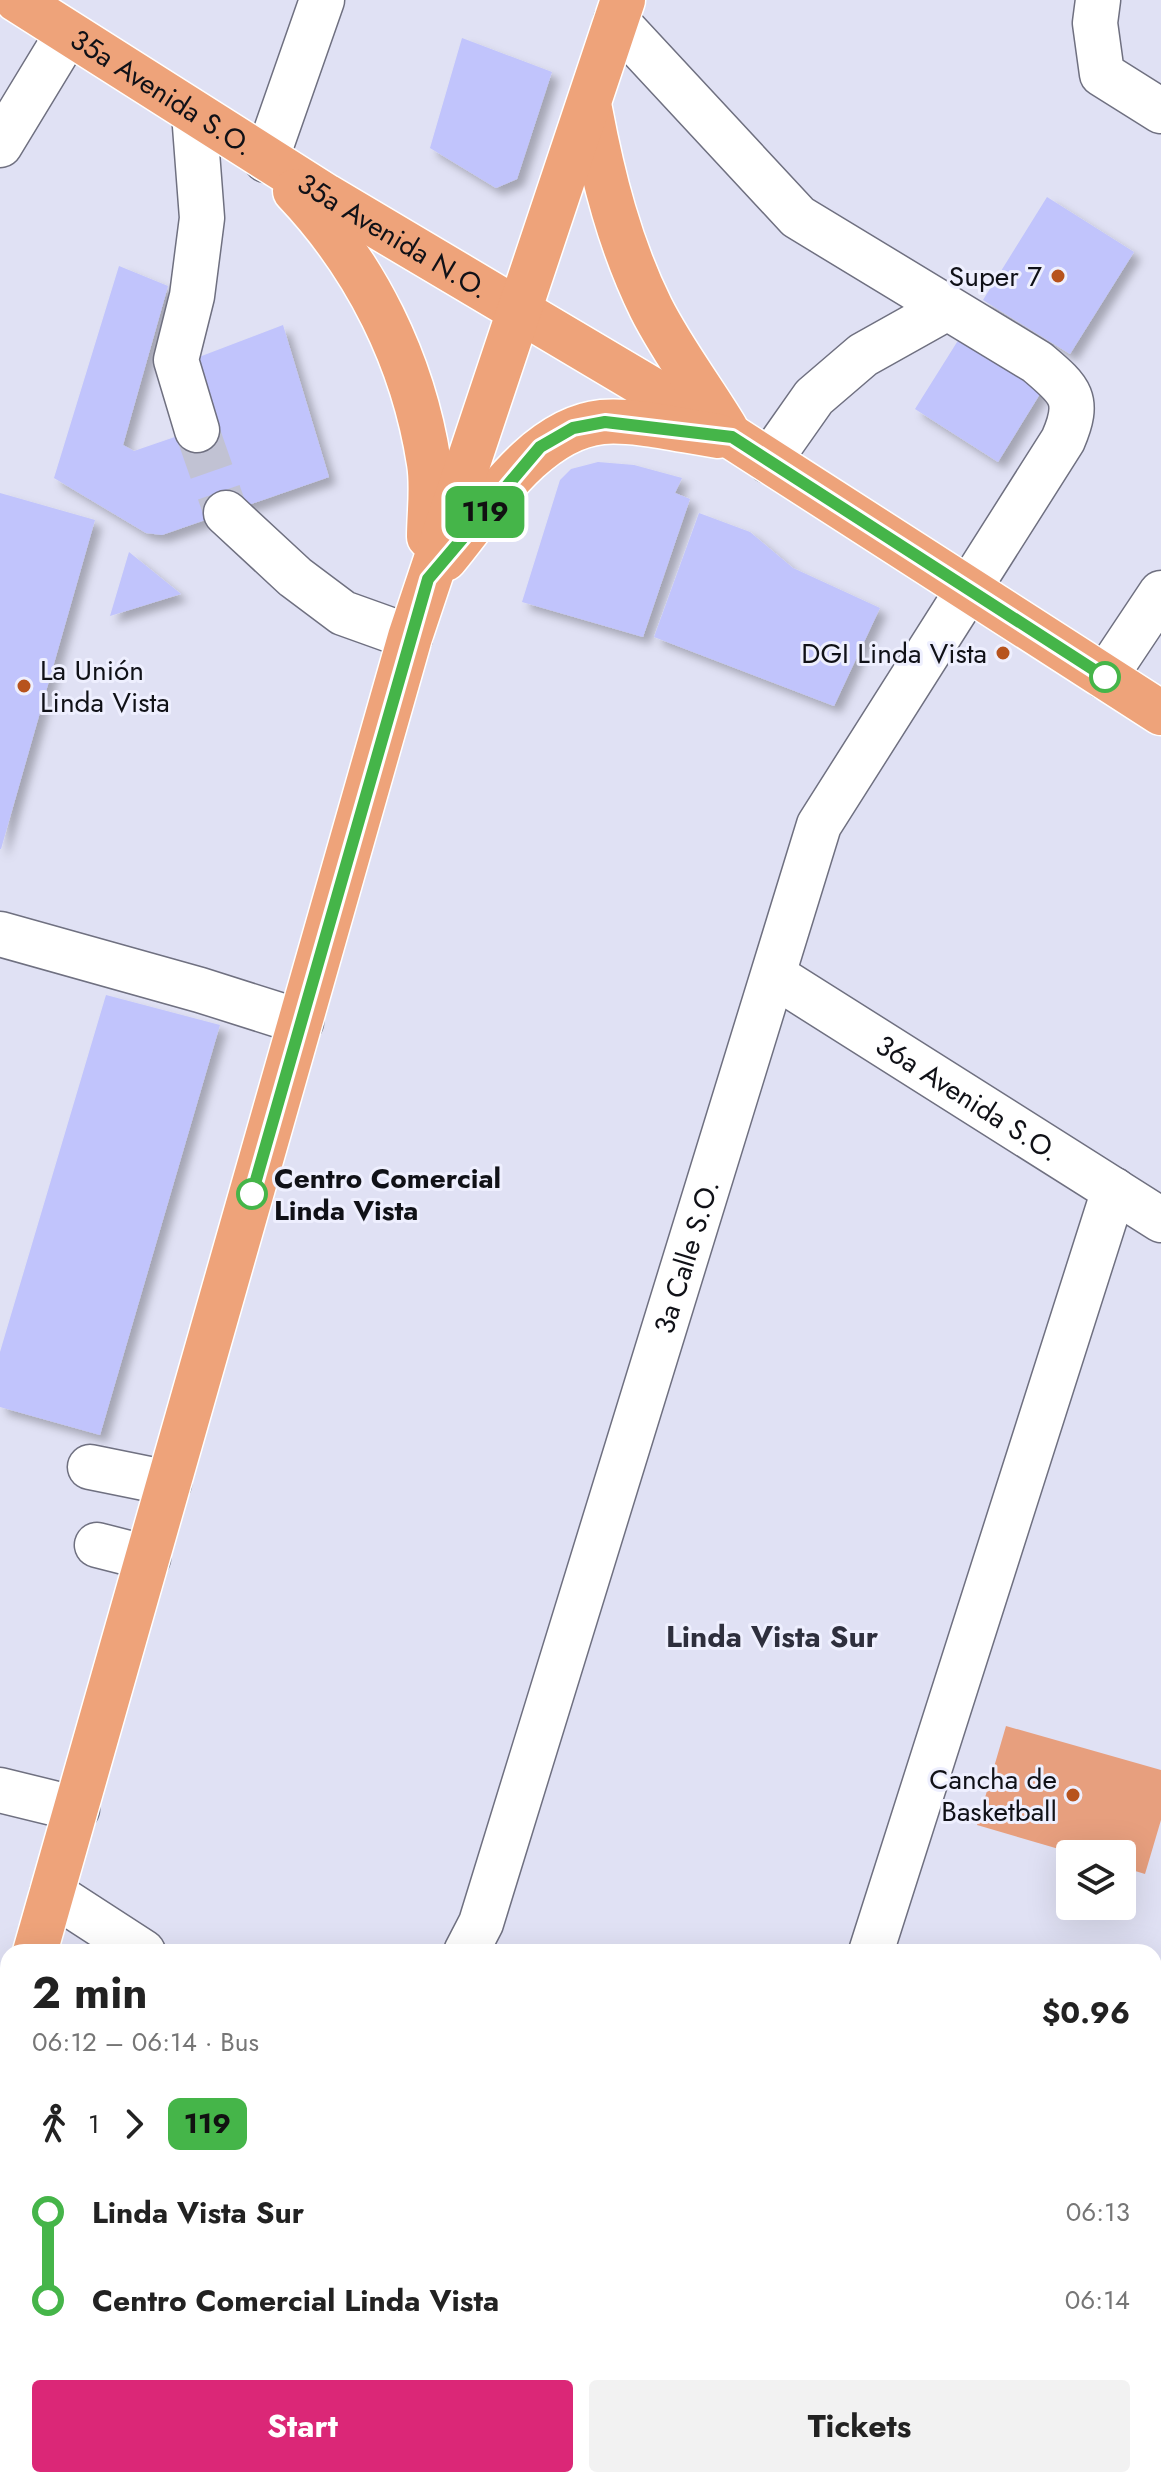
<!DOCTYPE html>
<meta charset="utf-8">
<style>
:root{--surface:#fff;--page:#f2f2f2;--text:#222;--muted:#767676;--accent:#db2777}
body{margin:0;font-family:Jost,sans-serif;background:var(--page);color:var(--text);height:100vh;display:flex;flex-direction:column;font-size:30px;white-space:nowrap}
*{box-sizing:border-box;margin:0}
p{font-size:26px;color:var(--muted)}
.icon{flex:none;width:44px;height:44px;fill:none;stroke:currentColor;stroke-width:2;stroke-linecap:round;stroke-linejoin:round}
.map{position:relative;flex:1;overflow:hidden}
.panel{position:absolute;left:0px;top:1944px;width:1162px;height:544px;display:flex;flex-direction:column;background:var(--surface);border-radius:24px 24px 0 0;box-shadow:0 8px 32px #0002}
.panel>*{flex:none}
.badge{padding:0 16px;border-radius:12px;font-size:28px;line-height:52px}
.buttons{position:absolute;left:1056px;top:1840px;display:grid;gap:16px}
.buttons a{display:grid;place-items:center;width:80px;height:80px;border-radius:8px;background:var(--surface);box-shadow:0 8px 32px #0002;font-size:40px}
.map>.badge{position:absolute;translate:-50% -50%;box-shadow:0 0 0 4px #fff}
.legs{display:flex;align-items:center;gap:12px;height:88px;padding:0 32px;font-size:26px}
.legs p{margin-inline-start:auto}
.overview{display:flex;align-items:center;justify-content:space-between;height:136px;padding:0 32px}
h1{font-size:44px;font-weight:700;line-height:60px}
.action{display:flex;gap:16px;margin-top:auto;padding:16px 32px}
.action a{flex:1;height:92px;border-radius:8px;background:var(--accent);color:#fff;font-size:32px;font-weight:700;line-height:92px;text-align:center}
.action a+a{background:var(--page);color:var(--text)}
ul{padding:0 32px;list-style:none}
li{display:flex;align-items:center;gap:28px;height:88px;font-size:30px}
li i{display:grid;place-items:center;width:12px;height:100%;margin:0 10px;background:currentColor}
li i::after{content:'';width:20px;height:20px;margin:-10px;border:6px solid;border-radius:50%;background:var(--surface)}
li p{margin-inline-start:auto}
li:first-child i{background:linear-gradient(#0000 50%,currentColor 0)}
li:last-child i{background:linear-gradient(currentColor 50%,#0000 0)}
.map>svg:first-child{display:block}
.green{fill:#e79f7e}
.building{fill:#c1c4fc;filter:url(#shadow)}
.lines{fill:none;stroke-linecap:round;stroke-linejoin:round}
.minor-tunnel{stroke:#c1c2d3;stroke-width:44;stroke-dasharray:44 22;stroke-linecap:butt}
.minor-casing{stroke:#6f7080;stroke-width:47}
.major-casing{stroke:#fff;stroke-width:47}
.minor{stroke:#fff;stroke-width:44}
.major{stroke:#eea37a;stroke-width:44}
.line-1-casing{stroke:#fff;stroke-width:18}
.line-1{stroke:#45b549;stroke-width:12}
.poi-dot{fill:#b7531d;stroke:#eeeffe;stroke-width:3}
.stop-1-dot{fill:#fff;stroke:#45b549;stroke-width:4}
.labels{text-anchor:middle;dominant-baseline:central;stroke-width:6;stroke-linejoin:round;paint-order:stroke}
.street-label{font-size:28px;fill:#101117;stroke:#eeeffe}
.poi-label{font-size:28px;fill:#101117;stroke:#eeeffe;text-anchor:end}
.stop-label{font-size:28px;font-weight:bold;fill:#101117;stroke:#eeeffe;text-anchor:start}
.neighbourhood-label{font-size:30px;font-weight:bold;fill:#2e2f3d;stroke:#eeeffe}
</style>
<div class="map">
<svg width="1161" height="2488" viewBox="0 0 1161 2488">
<defs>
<filter id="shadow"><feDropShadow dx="7" dy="7" stdDeviation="4" flood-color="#0004"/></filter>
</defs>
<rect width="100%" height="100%" fill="#e0e1f4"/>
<path class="green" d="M1006 1726 1161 1770V1820L1145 1874 1122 1867V1854H1076L977 1825Z"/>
<path class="building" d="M462 38 552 72 517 179 496 188 430 148Z
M1047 197 1134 252 1070 354 983 300Z
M119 266 168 286 123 445 134 451 204 427 186 362 283 325 329 477 162 535 146 533 54 478Z
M964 331 1048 381 998 462 915 409Z
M598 462 634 465 682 478 675 493 690 499 643 637 522 602 560 480 571 469Z
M0 493 95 520 1 849H0Z
M699 513 750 532 793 568 880 608 834 706 654 637Z
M129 552 181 594 110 616Z
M106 995 220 1025 100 1435 0 1407V1352Z
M117 2480H225L223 2488H115Z
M358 2480H440L434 2488H370Z"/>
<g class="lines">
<path class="minor-tunnel" d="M197 430 226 513"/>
<g class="minor-casing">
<g id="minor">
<path d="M1098 0 1095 23 1102 74 1161 111"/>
<path d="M194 113 202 218 192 296 176 360 197 430"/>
<path d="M0 145 68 33"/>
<path d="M266 160 322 0"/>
<path d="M769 461 814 397 863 355 947 308"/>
<path d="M226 513 295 577 343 613 410 637"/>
<path d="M1105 677 1161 593"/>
<path d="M0 934 200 990 301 1022"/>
<path id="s1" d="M775 976 1161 1220"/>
<path d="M90 1467 169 1483"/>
<path d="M97 1545 148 1558"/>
<path d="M0 1790 77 1809"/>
<path d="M52 1893 143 1952"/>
<path id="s2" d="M466 1952 481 1923 819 825 1063 440C1081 398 1070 390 1037 362L798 217 616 21"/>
<path d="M871 1952 1114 1190"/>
<path d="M0 2214 8 2217"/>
<path d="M0 2344 8 2348"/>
<path d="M959 2480 971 2488"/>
<path d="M47 2488 50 2480"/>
</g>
</g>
<g class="major-casing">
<g id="major">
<path id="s3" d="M17 0 326 196 732 437 1161 713"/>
<path d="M590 109C603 178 620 245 651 308 672 350 702 389 726 429"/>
<path d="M295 191C366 266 413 360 429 463 433 487 429 514 429 537"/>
<path d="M445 559C486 510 534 429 602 422 636 419 683 431 718 436"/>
<path d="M35 1952 410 637 623 0"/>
<path d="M0 2076 8 2048"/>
</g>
</g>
<use href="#minor" class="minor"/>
<use href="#major" class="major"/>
</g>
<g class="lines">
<g class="line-1-casing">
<path id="line-1" d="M252 1194 428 579 540 447 573 428 605 422 732 437 1105 677"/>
</g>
<use href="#line-1" class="line-1"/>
</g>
<g class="poi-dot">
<circle cx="1058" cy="276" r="8"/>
<circle cx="1003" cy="653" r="8"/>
<circle cx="24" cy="686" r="8"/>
<circle cx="1073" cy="1795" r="8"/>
</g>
<g class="stop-1-dot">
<circle cx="1105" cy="677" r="14"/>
<circle cx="252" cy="1194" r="14"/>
</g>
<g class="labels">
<g class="street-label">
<text stroke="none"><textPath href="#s3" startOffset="172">35a Avenida S.O.</textPath></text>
<text stroke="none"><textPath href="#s3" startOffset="444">35a Avenida N.O.</textPath></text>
<text stroke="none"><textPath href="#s1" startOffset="228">36a Avenida S.O.</textPath></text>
<text stroke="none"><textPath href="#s2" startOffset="730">3a Calle S.O.</textPath></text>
</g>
<g class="poi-label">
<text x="1042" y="276">Super 7</text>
<text x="987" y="653">DGI Linda Vista</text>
<text x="40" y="670" text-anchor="start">La Unión<tspan x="40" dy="32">Linda Vista</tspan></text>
<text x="1057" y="1779">Cancha de<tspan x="1057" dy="32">Basketball</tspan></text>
</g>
<g class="stop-label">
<text x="274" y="1178">Centro Comercial<tspan x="274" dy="32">Linda Vista</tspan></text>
</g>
<g class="neighbourhood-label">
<text x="772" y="1636">Linda Vista Sur</text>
</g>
</g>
</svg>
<div class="buttons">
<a><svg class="icon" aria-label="layers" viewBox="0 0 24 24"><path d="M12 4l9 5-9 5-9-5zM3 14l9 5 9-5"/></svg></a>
</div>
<b class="badge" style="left:485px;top:512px;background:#45b549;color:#111">119</b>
<section class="panel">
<div class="overview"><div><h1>2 min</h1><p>06:12 – 06:14 · Bus</p></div><b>$0.96</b></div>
<div class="legs"><svg class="icon" aria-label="walk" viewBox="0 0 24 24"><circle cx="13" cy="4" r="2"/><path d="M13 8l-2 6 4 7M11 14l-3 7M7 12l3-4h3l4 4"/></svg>1<svg class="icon" aria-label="forward" viewBox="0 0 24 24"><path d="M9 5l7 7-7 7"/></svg><b class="badge" style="background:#45b549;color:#111">119</b></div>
<ul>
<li><i style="color:#45b549"></i><b>Linda Vista Sur</b><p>06:13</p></li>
<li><i style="color:#45b549"></i><b>Centro Comercial Linda Vista</b><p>06:14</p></li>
</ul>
<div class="action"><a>Start</a><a>Tickets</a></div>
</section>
</div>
